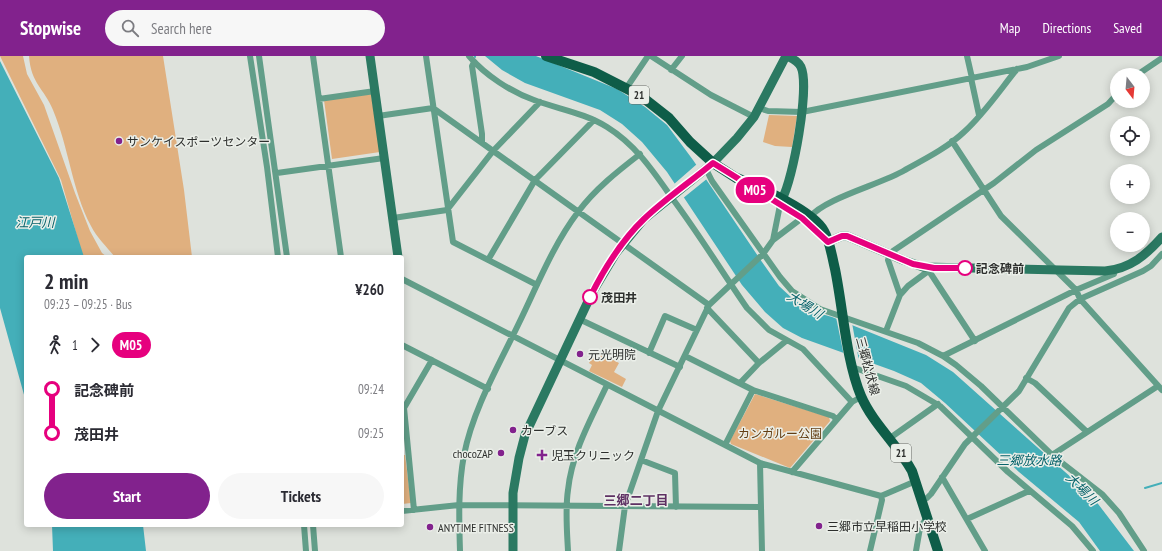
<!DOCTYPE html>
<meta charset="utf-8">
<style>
:root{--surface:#fff;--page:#f7f7f7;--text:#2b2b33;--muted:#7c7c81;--accent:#82228d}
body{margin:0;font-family:"PT Sans Narrow","Noto Sans JP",sans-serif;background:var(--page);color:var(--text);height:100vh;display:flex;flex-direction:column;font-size:15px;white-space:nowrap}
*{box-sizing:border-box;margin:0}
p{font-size:13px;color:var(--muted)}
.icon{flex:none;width:22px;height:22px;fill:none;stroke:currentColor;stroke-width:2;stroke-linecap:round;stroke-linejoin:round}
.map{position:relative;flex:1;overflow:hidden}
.drawer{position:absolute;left:24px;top:199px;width:380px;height:272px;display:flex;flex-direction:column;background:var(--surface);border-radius:4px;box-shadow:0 2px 10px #0003}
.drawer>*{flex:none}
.badge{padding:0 8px;border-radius:13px;font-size:14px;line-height:26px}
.needle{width:26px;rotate:164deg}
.fabs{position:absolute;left:1110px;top:12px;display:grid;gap:8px}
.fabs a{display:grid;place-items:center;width:40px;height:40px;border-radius:50%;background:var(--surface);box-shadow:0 2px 10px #0003;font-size:20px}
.map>.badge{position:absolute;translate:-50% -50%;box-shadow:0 0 0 2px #fff}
.legs{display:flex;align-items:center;gap:6px;height:44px;padding:0 20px;font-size:13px}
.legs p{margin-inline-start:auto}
.head{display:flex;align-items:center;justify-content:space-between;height:68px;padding:0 20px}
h1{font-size:22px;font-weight:800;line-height:30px}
.action{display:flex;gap:8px;margin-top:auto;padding:8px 20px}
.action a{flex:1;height:46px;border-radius:24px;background:var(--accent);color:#fff;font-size:16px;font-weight:800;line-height:46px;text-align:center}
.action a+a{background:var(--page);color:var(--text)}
ul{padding:0 20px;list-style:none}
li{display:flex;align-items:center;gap:14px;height:44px;font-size:15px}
li i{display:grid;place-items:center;width:6px;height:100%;margin:0 5px;background:currentColor}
li i::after{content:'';width:10px;height:10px;margin:-5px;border:3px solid;border-radius:50%;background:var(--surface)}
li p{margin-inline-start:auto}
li:first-child i{background:linear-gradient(#0000 50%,currentColor 0)}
li:last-child i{background:linear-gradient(currentColor 50%,#0000 0)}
header{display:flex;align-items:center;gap:24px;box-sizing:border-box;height:56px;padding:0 20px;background:var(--accent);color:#fff}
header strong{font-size:19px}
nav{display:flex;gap:22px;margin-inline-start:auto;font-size:14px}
.search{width:280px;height:36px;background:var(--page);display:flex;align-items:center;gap:10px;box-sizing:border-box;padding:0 14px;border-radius:22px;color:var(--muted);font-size:15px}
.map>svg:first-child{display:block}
.green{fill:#e0b07f}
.water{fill:#44afb9}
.pier{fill:#dee2dc}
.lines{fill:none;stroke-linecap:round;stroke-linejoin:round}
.stream{stroke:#44afb9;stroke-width:2}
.street{stroke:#629e89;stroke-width:6}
.secondary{stroke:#2b7962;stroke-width:9}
.primary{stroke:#0e5d48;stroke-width:10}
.line-1-casing{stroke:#fff;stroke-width:9}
.line-1{stroke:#e6007e;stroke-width:6}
.poi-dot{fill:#82228d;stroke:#ebefe9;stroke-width:1.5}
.stop-1-dot{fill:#fff;stroke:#e6007e;stroke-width:2}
.labels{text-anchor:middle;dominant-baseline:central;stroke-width:3;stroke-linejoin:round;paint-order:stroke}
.shield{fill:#ebefe9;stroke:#666965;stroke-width:1}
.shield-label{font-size:11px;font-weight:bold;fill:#2d2f2d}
.poi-label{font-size:12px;fill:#2d2f2d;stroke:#ebefe9;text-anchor:start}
.stop-label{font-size:12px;font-weight:bold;fill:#2d2f2d;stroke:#ebefe9;text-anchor:start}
.street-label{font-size:12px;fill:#2d2f2d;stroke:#ebefe9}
.park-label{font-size:12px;fill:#633e13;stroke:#ebefe9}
.water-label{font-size:13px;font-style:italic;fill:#07636b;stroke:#ebefe9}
.neighbourhood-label{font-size:13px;font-weight:bold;fill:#5e3063;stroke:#ebefe9}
</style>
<header>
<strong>Stopwise</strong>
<div class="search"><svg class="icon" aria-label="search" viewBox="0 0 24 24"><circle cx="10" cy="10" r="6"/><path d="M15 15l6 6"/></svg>Search here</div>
<nav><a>Map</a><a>Directions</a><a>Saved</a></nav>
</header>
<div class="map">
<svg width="1162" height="495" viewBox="0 0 1162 495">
<rect width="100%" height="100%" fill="#dee2dc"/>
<path class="green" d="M0 0H23L27 18 44 49 75 137 90 175 102 197 107 201H83L61 124Z
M29 0H163L184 134 192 201H115C107 191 97 182 91 170 72 134 69 92 53 54 44 32 31 28 29 0Z
M371 38 380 96 332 103 324 44Z
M769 59 797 60 792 91 775 90 763 86Z
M596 295 619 307 614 316 626 323 622 331 589 315 592 309 589 307Z
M755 338 829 361 830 365 790 412 731 388 730 385Z
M402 399H405L411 447 402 448Z"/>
<path class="water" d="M485 0H536L617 33 645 51 667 69 693 104 762 206 779 230 793 243 811 255 832 261 926 299 953 316 1092 440 1134 495H1100L1079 466 1019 416 945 347 921 327 894 315 802 282 783 272 765 256 742 229 667 116 642 86 622 68 600 54 525 27 502 14Z
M0 5 59 122 84 201H26V346L0 252Z
M52 469H143L146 495H53Z"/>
<path class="pier" d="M697 108 708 122 682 143 673 129Z
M836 261 852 267 859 305 844 300Z"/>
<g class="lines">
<path class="stream" d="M475 1V0
M1145 432 1162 427
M1093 445 1100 443"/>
<path class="street" d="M250 0 267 111 278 201
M259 0 287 201
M313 0 341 201
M426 0 453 186 537 229
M469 0C485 19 511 36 534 44 558 53 585 57 607 71 636 89 653 115 672 142 699 178 722 216 747 252L769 274 803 293 852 346 861 341
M651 0 711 39 754 61
M967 0 972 22
M474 6 472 10 482 78V86
M671 14 682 0
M1137 19 1162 2
M971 22 979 59
M627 31 648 0
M319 43 375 35
M759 52 768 55 802 56 1027 11 1059 0
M378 60 433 52 709 249
M952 85 1001 160 1076 234 1080 243 1162 334
M706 113 712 125 780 221 792 235 820 253 918 287 943 300 956 309 981 330 1052 399 1102 438 1119 457 1144 495
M277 117 384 102
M810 161C825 142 882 128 905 114 925 103 947 92 964 76 984 58 1000 34 1017 13
M393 162 447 154 493 95 540 46
M773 184 780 149
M488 204 535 124 594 64
M929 215 975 285
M402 223 760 407 881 440 916 425
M900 239 908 230 931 213
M707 252 759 307
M579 263 680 311
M886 275 900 239 888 204 893 195 994 127 1036 94 1108 48 1117 38
M402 289 488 333
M649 297 665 260 697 274
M685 300 753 334 833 360 836 363
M943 300 1076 234 1114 218 1115 214
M852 311 906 330 940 350 1008 416 1072 470 1093 495
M1026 322 1035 327 1087 376
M740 327 759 307 786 285
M890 382 938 348
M725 389 753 334
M1052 399 1158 330
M641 404 675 417 676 451
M760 407 762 495
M792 416 852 346
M942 421 985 495
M923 444 927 442 931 438 965 388 1019 335 1069 252 1080 243 1143 215 1151 210 1162 198
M414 454 404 352 432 304
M402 455 459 449 760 451
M967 463 1029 435
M304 469 306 495
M313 469 315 495
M460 495C459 463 458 431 464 399 473 353 499 309 519 267 537 230 553 189 578 156 595 133 618 115 640 98
M568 495C567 475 565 454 568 434 572 396 591 363 607 329
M619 495 625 450 658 355 709 249 763 198 773 184 802 162
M870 495 882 444 881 440
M916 495 920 472 927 461"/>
<path class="secondary" d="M370 0 398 201
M782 143C793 124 810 31 801 11 798 5 793 3 787 0
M828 186 842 180H847L903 204 923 211 1105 215C1130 213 1146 199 1162 181
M513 495V437L519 402 525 379 592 237 616 197 644 163 713 107 737 82 754 61 786 0"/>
<path class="primary" d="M546 0 594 16 641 40 669 62 690 86 713 107 741 125
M737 122C758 131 813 154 824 175 830 185 832 201 835 213 843 252 846 304 861 340 873 368 898 389 912 415L938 495"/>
</g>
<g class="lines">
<g class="line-1-casing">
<path id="line-1" d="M590 241C604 213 621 185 644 163 665 143 690 126 713 107L802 162 828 186 842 180H847L913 208 934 212H965"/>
</g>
<use href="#line-1" class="line-1"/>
</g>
<g class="poi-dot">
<circle cx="119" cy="85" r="4"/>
<circle cx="580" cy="298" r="4"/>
<circle cx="513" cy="374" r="4"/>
<circle cx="501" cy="397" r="4"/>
<path d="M540 393h4v4h4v4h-4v4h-4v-4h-4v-4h4z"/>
<circle cx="819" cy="470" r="4"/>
<circle cx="430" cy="471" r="4"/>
</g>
<g class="stop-1-dot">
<circle cx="965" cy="212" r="7"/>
<circle cx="590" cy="241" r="7"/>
</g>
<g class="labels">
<g class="shield">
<rect x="629" y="30" width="20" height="18" rx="3"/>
<rect x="891" y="388" width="20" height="18" rx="3"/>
</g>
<g class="shield-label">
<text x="639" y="39">21</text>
<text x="901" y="397">21</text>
</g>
<g class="poi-label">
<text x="127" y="85">サンケイスポーツセンター</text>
<text x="588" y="298">元光明院</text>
<text x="521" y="374">カーブス</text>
<text x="493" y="397" text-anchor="end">chocoZAP</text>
<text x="551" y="399">児玉クリニック</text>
<text x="827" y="470">三郷市立早稲田小学校</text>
<text x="438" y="471">ANYTIME FITNESS</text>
</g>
<g class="stop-label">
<text x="976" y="212">記念碑前</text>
<text x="601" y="241">茂田井</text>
</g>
<g class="street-label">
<text transform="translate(868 310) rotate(75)">三郷松伏線</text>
</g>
<g class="park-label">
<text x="780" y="377">カンガルー公園</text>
</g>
<g class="water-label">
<text x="35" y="166">江戸川</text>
<text transform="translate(805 249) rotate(32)">大場川</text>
<text x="1029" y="404">三郷放水路</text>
<text transform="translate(1082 433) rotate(45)">大場川</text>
</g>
<g class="neighbourhood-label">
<text x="636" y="444">三郷二丁目</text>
</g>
</g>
</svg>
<div class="fabs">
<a><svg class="needle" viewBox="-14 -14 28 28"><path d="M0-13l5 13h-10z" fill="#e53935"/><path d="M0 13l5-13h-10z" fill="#7c7c81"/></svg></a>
<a><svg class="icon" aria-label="locate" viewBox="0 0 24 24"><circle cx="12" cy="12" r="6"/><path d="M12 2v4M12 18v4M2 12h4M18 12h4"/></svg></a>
<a>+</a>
<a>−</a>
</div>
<b class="badge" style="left:755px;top:134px;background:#e6007e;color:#fff">M05</b>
<section class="drawer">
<div class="head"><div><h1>2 min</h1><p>09:23 – 09:25 · Bus</p></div><b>¥260</b></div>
<div class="legs"><svg class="icon" aria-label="walk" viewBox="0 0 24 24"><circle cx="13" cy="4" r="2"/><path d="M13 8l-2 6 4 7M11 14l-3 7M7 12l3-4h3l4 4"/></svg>1<svg class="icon" aria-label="forward" viewBox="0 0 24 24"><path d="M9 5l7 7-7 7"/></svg><b class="badge" style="background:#e6007e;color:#fff">M05</b></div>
<ul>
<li><i style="color:#e6007e"></i><b>記念碑前</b><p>09:24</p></li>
<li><i style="color:#e6007e"></i><b>茂田井</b><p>09:25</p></li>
</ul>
<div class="action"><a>Start</a><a>Tickets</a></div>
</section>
</div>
